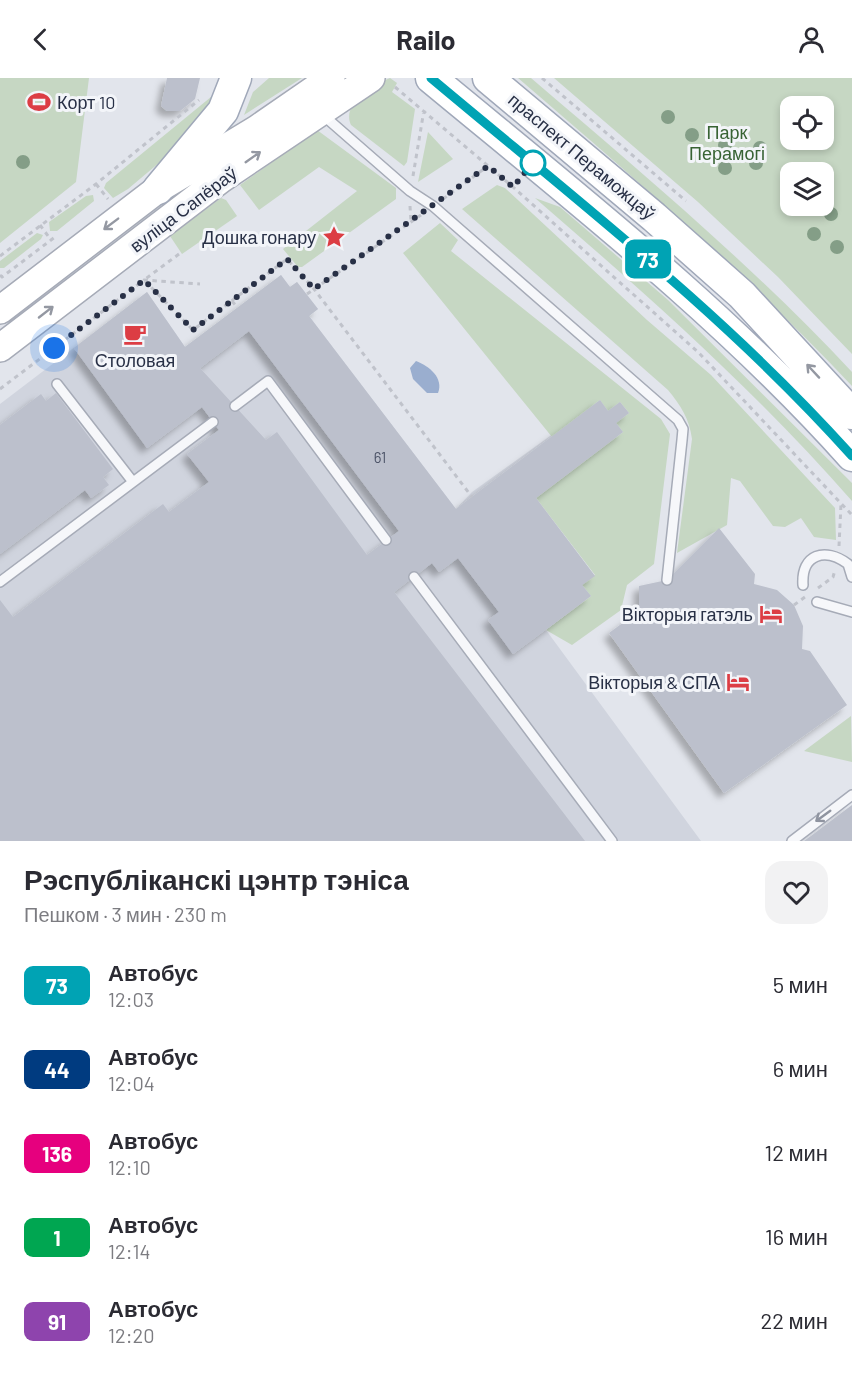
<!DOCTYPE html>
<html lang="ru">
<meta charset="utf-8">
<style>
:root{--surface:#fff;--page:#f2f2f3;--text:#2b2b33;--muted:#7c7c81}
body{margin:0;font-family:Barlow,sans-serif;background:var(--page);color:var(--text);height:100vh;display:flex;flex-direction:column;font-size:22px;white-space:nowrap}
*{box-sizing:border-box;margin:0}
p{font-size:20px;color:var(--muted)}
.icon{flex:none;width:33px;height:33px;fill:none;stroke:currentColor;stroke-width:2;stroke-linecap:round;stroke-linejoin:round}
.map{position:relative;height:763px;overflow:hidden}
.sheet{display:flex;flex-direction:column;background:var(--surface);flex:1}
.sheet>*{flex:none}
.badge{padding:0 12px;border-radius:9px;font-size:21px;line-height:39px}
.controls{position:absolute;left:780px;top:18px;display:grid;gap:12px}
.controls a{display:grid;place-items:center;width:54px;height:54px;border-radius:12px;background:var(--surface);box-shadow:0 3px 9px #0003;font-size:30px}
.you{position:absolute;width:30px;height:30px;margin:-15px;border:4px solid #fff;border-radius:50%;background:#1a73e8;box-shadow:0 0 0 9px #1a73e833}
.map>.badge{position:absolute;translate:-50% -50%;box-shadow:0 0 0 3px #fff}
.round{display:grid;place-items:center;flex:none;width:63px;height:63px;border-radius:18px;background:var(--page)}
.overview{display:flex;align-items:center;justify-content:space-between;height:102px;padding:0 24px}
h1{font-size:28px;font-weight:700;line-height:45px}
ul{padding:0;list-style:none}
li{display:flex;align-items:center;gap:18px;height:84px;padding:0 24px}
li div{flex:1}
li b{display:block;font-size:22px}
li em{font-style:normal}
li .badge{min-width:66px;font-weight:700;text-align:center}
header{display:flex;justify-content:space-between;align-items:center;height:78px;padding:0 24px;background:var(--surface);font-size:27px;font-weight:700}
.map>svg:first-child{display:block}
.built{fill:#d0d4de}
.green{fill:#c6d7c3;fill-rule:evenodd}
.water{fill:#9aaecf}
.building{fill:#bcc0cc;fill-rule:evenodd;filter:url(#shadow)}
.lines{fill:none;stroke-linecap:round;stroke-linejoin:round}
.lane-casing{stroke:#a6abb7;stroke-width:12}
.secondary-casing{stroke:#a6abb7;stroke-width:30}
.primary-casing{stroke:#a0a8b9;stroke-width:33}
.path{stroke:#c0c3cb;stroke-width:3;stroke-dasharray:4.5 4.5;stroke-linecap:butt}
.lane{stroke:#f6f7fa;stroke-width:9}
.secondary{stroke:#fff;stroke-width:27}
.primary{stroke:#fff;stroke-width:30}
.tree{fill:#849e87}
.oneway{stroke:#9498a2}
.oneway2{stroke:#8f94a0}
.line-casing{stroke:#fff;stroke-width:14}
.line{stroke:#00a3b4;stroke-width:9}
.walk{stroke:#283046;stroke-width:6;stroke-dasharray:0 10.8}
.stop-dot{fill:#fff;stroke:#00a3b4;stroke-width:3}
.labels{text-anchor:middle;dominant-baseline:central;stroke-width:6;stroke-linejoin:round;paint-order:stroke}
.number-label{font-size:15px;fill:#4d5468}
.poi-label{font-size:18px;fill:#283046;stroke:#f3f5f9;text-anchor:end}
.park-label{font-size:18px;fill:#386334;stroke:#f3f5f9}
.street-label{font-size:18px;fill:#283046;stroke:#f3f5f9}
</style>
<header><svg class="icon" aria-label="back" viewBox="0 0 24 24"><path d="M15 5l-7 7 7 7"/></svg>Railo<svg class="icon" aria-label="person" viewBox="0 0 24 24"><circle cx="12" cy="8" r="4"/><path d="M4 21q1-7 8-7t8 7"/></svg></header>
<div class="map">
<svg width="852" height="763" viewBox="0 0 852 763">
<defs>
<filter id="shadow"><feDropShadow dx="-5.5" dy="5.5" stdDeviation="3" flood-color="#0004"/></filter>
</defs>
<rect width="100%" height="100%" fill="#e2e5ec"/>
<path class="built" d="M281 197 290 209 297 204 318 231 309 238 456 431 472 414 600 322 620 324 629 335 623 354 536 420 595 498 591 518 546 552 701 763H0V326L147 214 185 269Z"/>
<path class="green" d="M0 0H89L76 104 0 165Z
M269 0H302L244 37 253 14Z
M390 0 397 5 392 14 415 31 407 84 404 88 351 47C341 26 373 7 390 0Z
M518 0H531C641 94 753 188 852 294V308C748 197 633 99 518 0Z
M554 0H852V276L778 199 698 124ZM790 28H824V62H790ZM790 94H824V128H790Z
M228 5 211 41 128 111 113 120 104 110 106 105Z
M317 52 396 110V121L302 189H298L283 171 357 113 319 89 259 132 240 107Z
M428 54 453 81 418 104Z
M497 107 505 110 647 242 711 297 835 430 836 462 814 459 801 440 785 449 773 448 740 403 731 400 727 447 677 475 692 361C689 340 681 328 668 312L462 131Z
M93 117 94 123 57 153H50L49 144 86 118Z
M221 120 226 122 237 138 182 176 170 158Z
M535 120 560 129 668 222 852 405V423C756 313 645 215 535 120Z
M440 145 458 162 451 173 661 341 670 356 654 486 627 507 621 532 572 567 546 552 591 518 582 507 595 497 536 420 623 354 616 345 629 335 620 324 608 333 600 322 552 359 403 175Z
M37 155 43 157 41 161 4 190H0V183Z
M851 638 852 684 804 673Z"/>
<path class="water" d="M416 283C429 288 444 300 438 315H427L413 301 410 290Z"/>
<path class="building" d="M167 0H200L195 21 180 33H167L161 28Z
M281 197 290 209 297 204 318 231 309 238 456 431 600 322 608 333 620 324 629 335 616 345 623 354 536 420 595 498 582 507 591 518 513 576 488 542 499 534 458 480 439 494 432 485 394 514 585 763H0V522L13 539 163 426 169 434 209 404 187 376 219 352 202 329 147 370 74 270 147 214 185 269ZM249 253 399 453 367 477 277 354 266 362 200 290Z
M56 315 113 391 103 399 109 407 91 420 85 412 0 476V347L41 316 46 323Z
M719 450 755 496 754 506 777 512 794 527 803 548 802 571 810 573 847 627 724 715 609 555 639 533V508L667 502Z
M852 727V763H804L811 758Z"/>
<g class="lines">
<g class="lane-casing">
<path id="lane" d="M323 37 410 113 433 128 678 342 683 351 682 362 667 502
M57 306 133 404
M235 328 268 303 386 462
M414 499 612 763
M0 504 213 344
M803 507C801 476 825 469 848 486L852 499
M817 524 852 534
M792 763 852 717"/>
</g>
<g class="secondary-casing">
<path id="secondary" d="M0 232 158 111 257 51 331 0
M0 270 221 101 371 0"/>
</g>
<g class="primary-casing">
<path id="primary" d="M431 0C576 120 726 237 852 378
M488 0 654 139 742 217 852 336
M158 111 223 33 236 0"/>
</g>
<path class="path" d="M542 0 686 123
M395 9 513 109 699 275 852 437
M413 98 424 32
M96 106 108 121
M443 121 488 88
M410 128 411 144
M40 147 51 162
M179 176 144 202 193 252 287 181 314 211 472 419
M0 178 96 106 199 22
M0 197 2 199 55 159
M307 216 421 137
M232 223 237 229
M0 311 144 202 200 206
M839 468 841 426
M818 510 833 499 835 492
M794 527 805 519"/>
<use href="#lane" class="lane"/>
<use href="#secondary" class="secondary"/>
<use href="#primary" class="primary"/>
</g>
<g class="tree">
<circle cx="668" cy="39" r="7"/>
<circle cx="692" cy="57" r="7"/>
<circle cx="725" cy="67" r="7"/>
<circle cx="760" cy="70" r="7"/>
<circle cx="23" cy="84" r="7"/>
<circle cx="756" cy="85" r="7"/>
<circle cx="725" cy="90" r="7"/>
<circle cx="831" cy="136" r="7"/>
<circle cx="814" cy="156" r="7"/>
<circle cx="837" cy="169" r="7"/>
</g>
<defs><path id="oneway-shaft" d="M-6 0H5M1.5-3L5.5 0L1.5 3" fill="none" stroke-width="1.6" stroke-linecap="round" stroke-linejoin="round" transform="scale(1.5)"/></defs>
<g class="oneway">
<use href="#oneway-shaft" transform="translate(253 79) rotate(-35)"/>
<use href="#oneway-shaft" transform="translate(111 146) rotate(143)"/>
<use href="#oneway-shaft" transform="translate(46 234) rotate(-38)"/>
<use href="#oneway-shaft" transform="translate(813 293) rotate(-133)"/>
</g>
<use class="oneway2" href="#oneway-shaft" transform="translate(823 738) rotate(144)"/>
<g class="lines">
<g class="line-casing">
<path id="line" d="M431 0C575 121 726 237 852 378"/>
</g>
<use href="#line" class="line"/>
<path class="walk" d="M54 270 144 202 193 252 287 181 314 211 488 88 513 109 533 85"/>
</g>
<defs>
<g id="stadium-bare" transform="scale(1.8)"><path d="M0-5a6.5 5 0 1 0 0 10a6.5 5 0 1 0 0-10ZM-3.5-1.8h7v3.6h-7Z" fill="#dc3d44" stroke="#f3f5f9" stroke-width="2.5" paint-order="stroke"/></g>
<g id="sight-bare" transform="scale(1.8)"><path d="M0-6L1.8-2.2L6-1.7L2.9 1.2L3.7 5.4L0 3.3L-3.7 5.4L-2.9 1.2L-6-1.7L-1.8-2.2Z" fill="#dc3d44" stroke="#f3f5f9" stroke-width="2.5" paint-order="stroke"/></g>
<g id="cafe-bare" transform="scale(1.8)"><path d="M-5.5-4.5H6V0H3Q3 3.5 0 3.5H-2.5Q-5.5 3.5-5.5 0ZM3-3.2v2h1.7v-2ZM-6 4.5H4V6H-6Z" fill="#dc3d44" stroke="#f3f5f9" stroke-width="2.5" paint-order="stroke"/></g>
<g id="hotel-bare" transform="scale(1.8)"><path d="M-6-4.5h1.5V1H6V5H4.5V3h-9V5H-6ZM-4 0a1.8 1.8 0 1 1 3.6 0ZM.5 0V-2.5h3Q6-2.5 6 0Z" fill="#dc3d44" stroke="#f3f5f9" stroke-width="2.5" paint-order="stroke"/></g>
</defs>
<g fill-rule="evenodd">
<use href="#stadium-bare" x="39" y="24"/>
<use href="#sight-bare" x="334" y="159"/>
<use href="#cafe-bare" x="135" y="256"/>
<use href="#hotel-bare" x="771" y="536"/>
<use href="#hotel-bare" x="738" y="604"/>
</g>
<circle class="stop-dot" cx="533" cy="85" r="12"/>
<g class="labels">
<g class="number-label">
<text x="380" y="379">61</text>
</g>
<g class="poi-label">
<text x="57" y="24" text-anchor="start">Корт 10</text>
<text x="316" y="159">Дошка гонару</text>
<text x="135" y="282" text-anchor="middle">Столовая</text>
<text x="753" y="536">Вікторыя гатэль</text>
<text x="720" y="604">Вікторыя &amp; СПА</text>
</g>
<g class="park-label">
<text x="727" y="54">Парк<tspan x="727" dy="21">Перамогі</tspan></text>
</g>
<g class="street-label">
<text transform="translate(582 78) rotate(40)">праспект Пераможцаў</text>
<text transform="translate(183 131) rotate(-37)">вуліца Сапёраў</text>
</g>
</g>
</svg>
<div class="controls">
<a><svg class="icon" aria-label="locate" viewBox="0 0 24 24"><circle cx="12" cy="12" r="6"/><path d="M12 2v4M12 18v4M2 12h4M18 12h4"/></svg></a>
<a><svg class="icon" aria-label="layers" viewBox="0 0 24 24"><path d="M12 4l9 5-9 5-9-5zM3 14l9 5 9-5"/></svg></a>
</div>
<div class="you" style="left:54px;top:270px"></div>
<b class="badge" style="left:648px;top:181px;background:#00a3b4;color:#fff">73</b>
</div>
<section class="sheet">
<div class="overview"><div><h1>Рэспубліканскі цэнтр тэніса</h1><p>Пешком · 3 мин · 230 m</p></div><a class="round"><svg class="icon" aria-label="heart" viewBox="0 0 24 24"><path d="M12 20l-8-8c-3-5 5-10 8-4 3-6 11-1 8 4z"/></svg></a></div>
<ul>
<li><span class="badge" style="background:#00a3b4;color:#fff">73</span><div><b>Автобус</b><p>12:03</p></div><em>5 мин</em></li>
<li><span class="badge" style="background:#003b80;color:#fff">44</span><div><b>Автобус</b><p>12:04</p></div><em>6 мин</em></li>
<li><span class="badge" style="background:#e6007e;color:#fff">136</span><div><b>Автобус</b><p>12:10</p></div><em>12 мин</em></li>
<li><span class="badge" style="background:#00a651;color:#fff">1</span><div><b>Автобус</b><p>12:14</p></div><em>16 мин</em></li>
<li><span class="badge" style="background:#8e44ad;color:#fff">91</span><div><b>Автобус</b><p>12:20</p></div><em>22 мин</em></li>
</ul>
</section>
